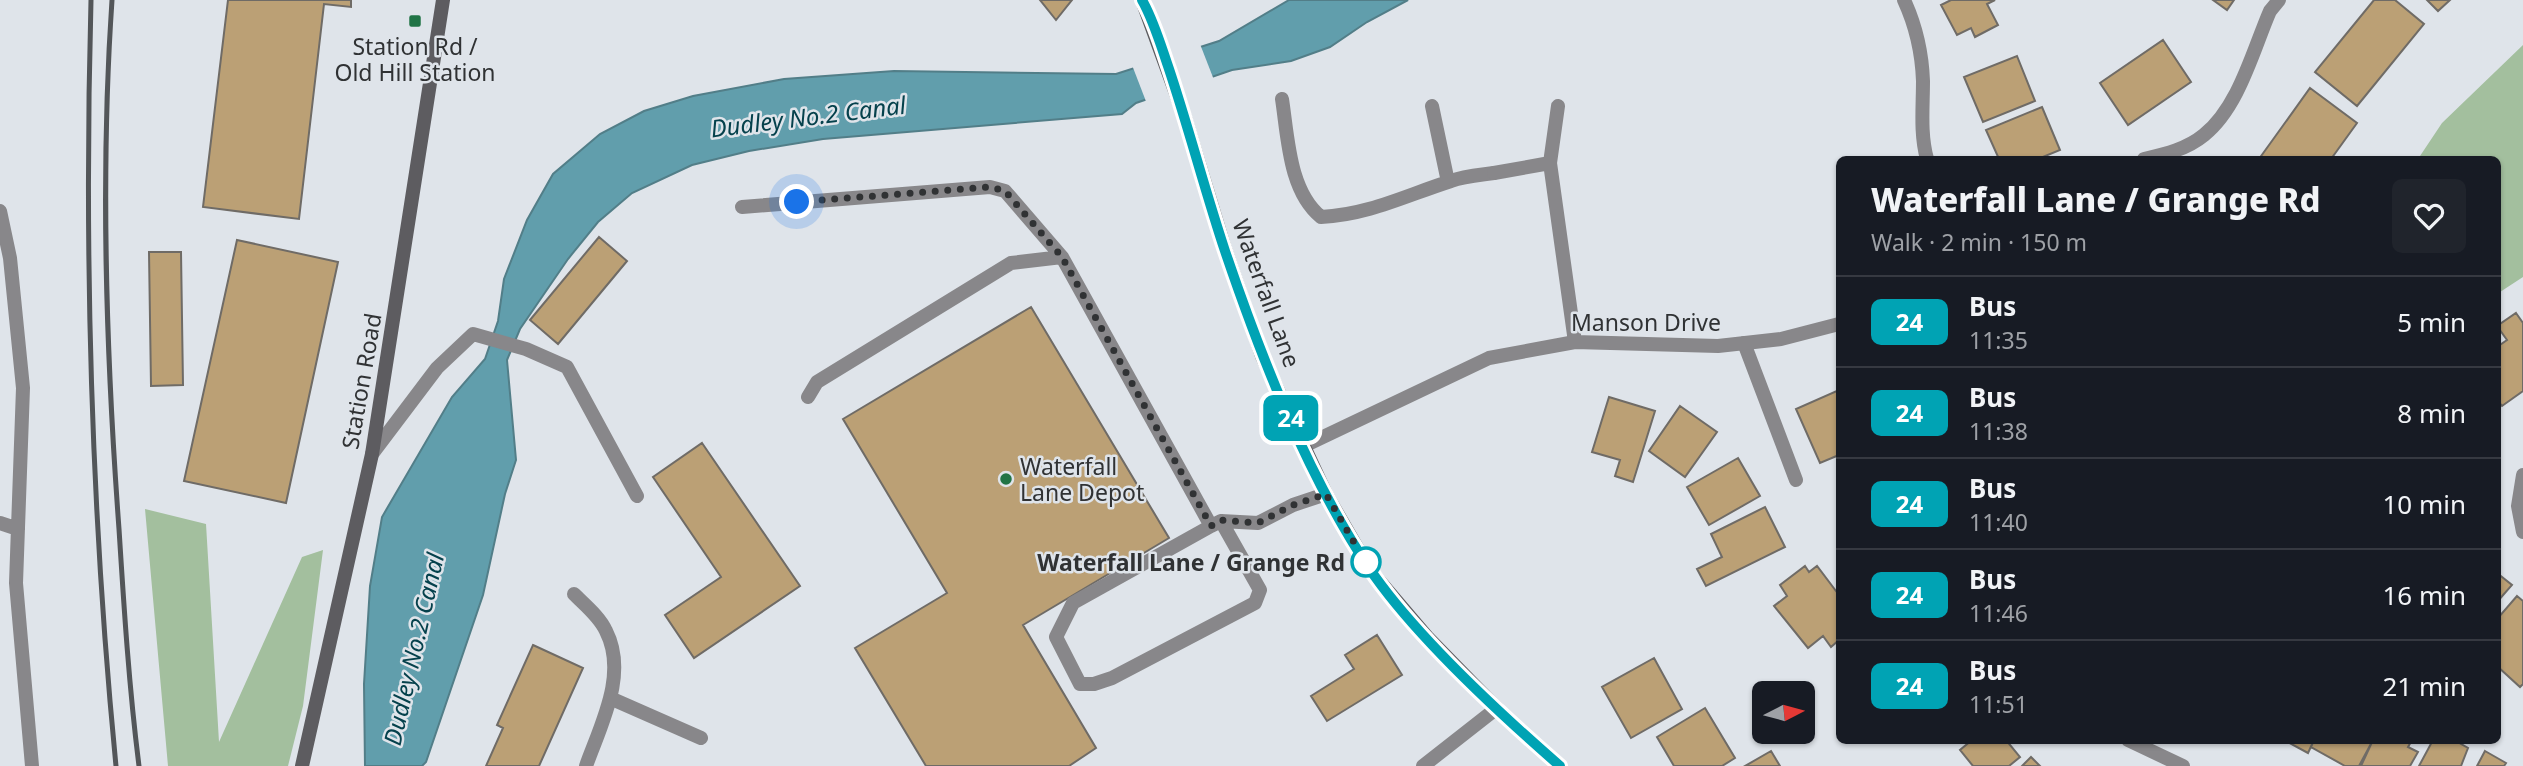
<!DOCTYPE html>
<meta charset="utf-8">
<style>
:root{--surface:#171b24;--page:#20242c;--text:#f1f3f6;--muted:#9ea1a6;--line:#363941}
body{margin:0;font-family:"Noto Sans",sans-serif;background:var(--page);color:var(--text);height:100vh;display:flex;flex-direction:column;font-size:26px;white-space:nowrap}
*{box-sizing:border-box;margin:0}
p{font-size:23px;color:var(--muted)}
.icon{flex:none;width:38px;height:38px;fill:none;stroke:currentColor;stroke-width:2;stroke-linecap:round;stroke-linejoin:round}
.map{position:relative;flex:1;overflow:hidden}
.panel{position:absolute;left:1836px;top:156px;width:665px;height:588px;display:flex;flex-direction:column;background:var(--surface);border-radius:10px;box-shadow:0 2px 5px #0004}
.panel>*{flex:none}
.badge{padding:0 14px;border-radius:10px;font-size:24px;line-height:46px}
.needle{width:46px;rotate:84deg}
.tools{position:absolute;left:1752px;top:681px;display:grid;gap:14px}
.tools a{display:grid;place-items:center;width:63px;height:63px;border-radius:10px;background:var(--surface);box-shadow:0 2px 5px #0004;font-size:35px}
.you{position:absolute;width:35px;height:35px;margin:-18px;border:5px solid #fff;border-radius:50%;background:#1a73e8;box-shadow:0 0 0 10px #1a73e833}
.map>.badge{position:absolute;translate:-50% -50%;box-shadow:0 0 0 4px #fff}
.round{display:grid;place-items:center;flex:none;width:74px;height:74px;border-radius:10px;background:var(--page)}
.head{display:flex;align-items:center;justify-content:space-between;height:119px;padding:0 35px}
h1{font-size:33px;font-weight:800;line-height:52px}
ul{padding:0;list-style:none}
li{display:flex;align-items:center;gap:21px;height:91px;padding:0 35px;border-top:2px solid var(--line)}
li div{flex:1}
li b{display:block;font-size:26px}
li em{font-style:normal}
li .badge{min-width:77px;font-weight:700;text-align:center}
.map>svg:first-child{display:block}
.green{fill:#a3bf9e}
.water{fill:#619eac;stroke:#527e88;stroke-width:2}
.pier{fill:#dfe4ea}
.building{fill:#bba075;stroke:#6f6b66;stroke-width:2}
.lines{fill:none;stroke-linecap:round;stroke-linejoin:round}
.lane{stroke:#88878a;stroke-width:14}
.street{stroke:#88878a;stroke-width:14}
.secondary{stroke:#5d5c60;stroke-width:14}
.rail{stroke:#535659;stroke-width:5}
.line-casing{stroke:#fff;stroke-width:16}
.line{stroke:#00a3b4;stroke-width:10}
.walk{stroke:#303234;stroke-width:7;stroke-dasharray:0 12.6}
.poi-dot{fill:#217446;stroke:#dfe4ea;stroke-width:2.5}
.stop-dot{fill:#fff;stroke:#00a3b4;stroke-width:3.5}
.labels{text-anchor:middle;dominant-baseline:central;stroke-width:5;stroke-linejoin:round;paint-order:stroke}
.poi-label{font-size:23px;fill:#303234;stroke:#dfe4ea}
.street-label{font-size:23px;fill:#303234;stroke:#dfe4ea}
.stop-label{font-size:23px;font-weight:bold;fill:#303234;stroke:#dfe4ea;text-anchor:end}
.water-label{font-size:24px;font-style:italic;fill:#05414c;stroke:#dfe4ea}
</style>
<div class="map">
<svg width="2523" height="766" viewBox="0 0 2523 766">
<rect width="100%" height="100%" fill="#dfe4ea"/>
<path class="green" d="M2523 45V277L2497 294V159H2418L2442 123Z
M145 509 206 524 219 742 302 557 323 550 303 706 288 766H168Z"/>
<path class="water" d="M1289 0H1408L1367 22 1330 47 1291 61 1232 70 1136 103 1122 114 823 139 749 151 692 165 632 193 598 222 568 259 520 329 507 360 516 460 505 494 483 595 426 762 422 766H365L364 684 370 586 382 517 452 397 485 359 498 321 504 279 527 220 553 174 600 134 644 111 693 96 784 79 894 71 1116 74 1219 41Z"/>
<path class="pier" d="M1200 44 1214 80 1147 104 1132 65Z"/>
<path class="building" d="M228 0H351V7L324 4 299 219 203 207Z
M1040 0H1072L1056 20Z
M1951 0H1995L1987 4 1998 25 1975 37 1971 28 1957 35 1941 5Z
M2213 0H2234L2227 10Z
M2374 0H2395L2424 24 2357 106 2315 72Z
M2427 0H2450L2438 11Z
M2163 40 2191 82 2128 125 2100 83Z
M2017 56 2035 101 1983 122 1964 77Z
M2310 88 2357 123 2331 159H2259Z
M2042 107 2060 150 2038 159H1999L1986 130Z
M599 237 627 261 558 344 530 320Z
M237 240 338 262 286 503 184 481Z
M149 252H181L183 385 151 386Z
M1031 307 1169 538 1023 625 1096 748 1069 766H926L855 648 947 593 843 419Z
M2516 313 2523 323V391L2502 406 2497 400V347L2507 340 2497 326Z
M1839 390V455L1820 463 1796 409Z
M1609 397 1655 411 1633 482 1615 476 1620 460 1592 452Z
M1680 406 1717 432 1685 477 1649 451Z
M702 443 800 586 694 658 665 615 721 577 653 477Z
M1738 458 1760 496 1709 525 1687 487Z
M1765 507 1785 547 1706 586 1697 569 1722 557 1711 534Z
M1805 566 1809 572 1817 566 1839 595V640L1831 647 1823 636 1808 648 1774 606 1787 596 1780 585Z
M2497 573 2512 585 2497 602Z
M2517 596 2523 601V684L2520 687 2497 666V619Z
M1377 635 1402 675 1327 721 1311 696 1354 669 1345 655Z
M533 645 583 668 539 766H486L503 728 497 725Z
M1654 658 1682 709 1631 738 1602 687Z
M1705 708 1735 758 1722 766H1674L1657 737Z
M1972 740H2006L2020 757 2009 766H1973L1960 750Z
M2284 740H2314L2308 753Z
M2314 740H2373L2359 766H2345L2311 747Z
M2373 740H2412L2408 747 2418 752 2410 766H2361Z
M2433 740H2454L2468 748 2461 766H2419Z
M1771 751 1780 766H1745Z
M2485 751 2506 763 2504 766H2477Z
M2031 757 2040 766H2022Z"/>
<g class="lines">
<path class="lane" d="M1282 99C1288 138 1289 191 1321 217 1368 215 1407 195 1451 181 1464 176 1480 175 1494 173
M1432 106 1448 182
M742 207 990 187 1005 191 1062 257 1211 526
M0 211 10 258 23 388 16 583 32 766
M1744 343 1796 480
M808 397 817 382 1011 263 1062 257
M372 454 437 368 473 334 526 349 567 367 637 496
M1221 521 1260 590 1255 603 1112 678 1094 684H1080L1056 637 1073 603 1211 526 1221 521 1258 523 1293 505 1326 494
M0 523 18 529
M574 594C585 605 600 617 606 631 628 674 601 724 586 766
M610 698 701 738"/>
<path class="street" d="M1904 0C1916 26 1922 53 1923 81 1923 107 1920 134 1927 159
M1558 106 1550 163 1575 342
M2144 159C2166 154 2187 149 2204 135 2239 107 2253 50 2270 11L2279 0
M1494 173 1550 163
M1304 446 1489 358 1575 342 1718 346 1781 339 1839 324
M2523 475 2518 506 2523 532
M2128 740 2183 766
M1423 766 1497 708"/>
<path class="secondary" d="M1142 0 1186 121 1225 249 1262 356 1326 494 1370 570 1428 638 1509 721 1560 766
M302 766 372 454 443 0"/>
<path class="rail" d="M91 0C84 256 91 511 116 766
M112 0C100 176 106 353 119 529 124 608 129 687 139 766"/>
</g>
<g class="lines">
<g class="line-casing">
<path id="line" d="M1142 0C1154 21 1161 46 1169 69 1189 129 1205 191 1225 251 1261 357 1307 475 1369 568 1415 636 1498 712 1560 766"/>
</g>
<use href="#line" class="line"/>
<path class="walk" d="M797 202 990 187 1005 191 1062 257 1211 526 1221 520 1258 523 1293 505 1326 494 1370 570 1366 562"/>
</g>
<g class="poi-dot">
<rect x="408" y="14" width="14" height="14" rx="3.5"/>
<circle cx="1006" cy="479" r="7"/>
</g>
<circle class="stop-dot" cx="1366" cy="562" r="14"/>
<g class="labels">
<g class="poi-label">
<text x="415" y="46">Station Rd /<tspan x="415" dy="26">Old Hill Station</tspan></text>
<text x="1020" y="466" text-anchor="start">Waterfall<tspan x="1020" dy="26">Lane Depot</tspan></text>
</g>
<g class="street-label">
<text transform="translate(1267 293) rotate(70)">Waterfall Lane</text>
<text x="1646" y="322">Manson Drive</text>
<text transform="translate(361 381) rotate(-80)">Station Road</text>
</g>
<g class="stop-label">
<text x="1345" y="562">Waterfall Lane / Grange Rd</text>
</g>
<g class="water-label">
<text transform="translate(808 116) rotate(-7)">Dudley No.2 Canal</text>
<text transform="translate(413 649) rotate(-77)">Dudley No.2 Canal</text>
</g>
</g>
</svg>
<div class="tools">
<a><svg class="needle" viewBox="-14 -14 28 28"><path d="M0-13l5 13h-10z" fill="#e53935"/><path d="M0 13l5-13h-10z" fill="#9ea1a6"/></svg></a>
</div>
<div class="you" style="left:797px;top:202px"></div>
<b class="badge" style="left:1291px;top:418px;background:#00a3b4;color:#fff">24</b>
<section class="panel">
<div class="head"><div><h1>Waterfall Lane / Grange Rd</h1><p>Walk · 2 min · 150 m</p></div><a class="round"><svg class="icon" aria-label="heart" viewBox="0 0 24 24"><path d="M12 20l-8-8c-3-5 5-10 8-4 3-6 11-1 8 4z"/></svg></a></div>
<ul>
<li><span class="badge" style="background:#00a3b4;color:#fff">24</span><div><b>Bus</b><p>11:35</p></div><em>5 min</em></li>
<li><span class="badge" style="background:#00a3b4;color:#fff">24</span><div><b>Bus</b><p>11:38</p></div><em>8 min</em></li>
<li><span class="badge" style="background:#00a3b4;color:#fff">24</span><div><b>Bus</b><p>11:40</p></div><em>10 min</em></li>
<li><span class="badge" style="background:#00a3b4;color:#fff">24</span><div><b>Bus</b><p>11:46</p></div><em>16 min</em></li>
<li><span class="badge" style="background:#00a3b4;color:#fff">24</span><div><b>Bus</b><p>11:51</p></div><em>21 min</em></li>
</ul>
</section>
</div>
